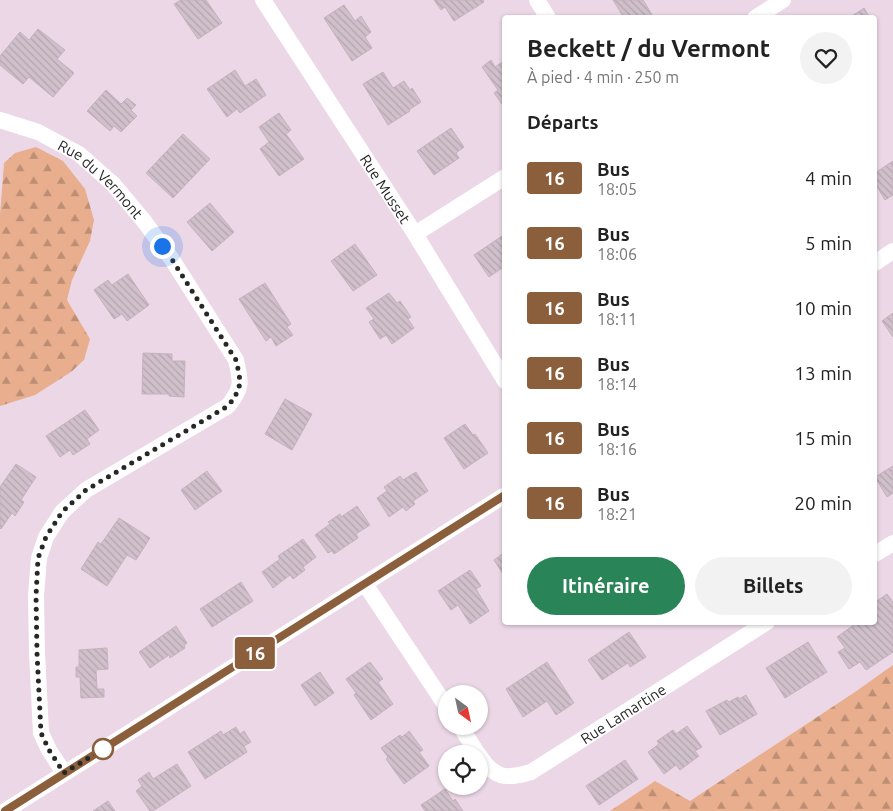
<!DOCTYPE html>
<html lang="fr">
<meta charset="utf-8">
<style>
:root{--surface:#fff;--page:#f2f2f2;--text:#222;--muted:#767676;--accent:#298558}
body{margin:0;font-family:Ubuntu,sans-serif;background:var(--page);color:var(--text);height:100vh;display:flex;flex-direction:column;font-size:19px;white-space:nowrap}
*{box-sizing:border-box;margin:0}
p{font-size:16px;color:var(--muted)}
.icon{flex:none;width:28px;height:28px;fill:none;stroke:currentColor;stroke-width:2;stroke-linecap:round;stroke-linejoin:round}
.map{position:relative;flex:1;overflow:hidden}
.drawer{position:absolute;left:502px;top:15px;width:375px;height:610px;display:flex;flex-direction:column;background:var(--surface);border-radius:5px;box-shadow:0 1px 4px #0004}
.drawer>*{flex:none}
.badge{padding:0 10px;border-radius:4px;font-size:18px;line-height:32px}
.needle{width:32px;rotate:147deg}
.tools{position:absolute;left:438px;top:685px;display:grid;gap:10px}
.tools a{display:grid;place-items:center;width:50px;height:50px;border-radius:50%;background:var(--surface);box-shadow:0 1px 4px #0004;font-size:25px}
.you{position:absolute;width:25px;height:25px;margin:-12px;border:4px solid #fff;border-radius:50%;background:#1a73e8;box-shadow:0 0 0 8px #1a73e833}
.map>.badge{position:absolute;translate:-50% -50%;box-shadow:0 0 0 2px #fff}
h2{padding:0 25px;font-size:19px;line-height:45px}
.round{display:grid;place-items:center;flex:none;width:52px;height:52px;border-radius:26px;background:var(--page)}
.summary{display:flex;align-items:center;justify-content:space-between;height:85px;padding:0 25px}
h1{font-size:24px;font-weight:700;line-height:38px}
.cta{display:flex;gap:10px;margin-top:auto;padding:10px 25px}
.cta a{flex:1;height:58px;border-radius:30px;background:var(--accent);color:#fff;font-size:20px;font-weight:700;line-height:58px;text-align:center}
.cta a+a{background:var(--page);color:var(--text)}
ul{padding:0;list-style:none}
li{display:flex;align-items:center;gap:15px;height:65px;padding:0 25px}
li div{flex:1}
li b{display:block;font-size:19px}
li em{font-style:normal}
li .badge{min-width:55px;font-weight:700;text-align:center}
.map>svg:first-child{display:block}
.forest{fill:url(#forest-firs)}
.building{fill:url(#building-back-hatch);stroke:#c7b1bf}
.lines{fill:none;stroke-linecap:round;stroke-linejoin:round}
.minor{stroke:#fff;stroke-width:16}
.line-casing{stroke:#fff;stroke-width:11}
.line{stroke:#8b5e3c;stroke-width:8}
.walk{stroke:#272727;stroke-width:5;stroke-dasharray:0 9}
.stop-dot{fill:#fff;stroke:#8b5e3c;stroke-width:2.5}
.labels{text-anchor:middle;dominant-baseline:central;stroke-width:4;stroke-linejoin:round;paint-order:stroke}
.street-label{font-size:15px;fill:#272727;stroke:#fff}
</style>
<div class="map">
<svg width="893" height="811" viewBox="0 0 893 811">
<defs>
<pattern id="forest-firs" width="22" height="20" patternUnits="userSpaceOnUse" patternTransform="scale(1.25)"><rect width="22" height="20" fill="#e8ae8e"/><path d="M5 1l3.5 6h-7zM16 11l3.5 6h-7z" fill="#bc8e74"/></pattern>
<pattern id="building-back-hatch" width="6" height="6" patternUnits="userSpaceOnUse" patternTransform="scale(1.25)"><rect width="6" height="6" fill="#d0c0cb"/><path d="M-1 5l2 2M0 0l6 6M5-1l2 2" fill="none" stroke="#b3a5ae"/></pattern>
</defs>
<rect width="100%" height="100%" fill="#ecd7e6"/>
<path class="forest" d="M36 147 63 161 85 189 94 220 90 241 72 280 67 300 90 339 84 360 71 372 35 395 0 406V215L4 163 15 153Z
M893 665V811H610L655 781 690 801 855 692Z"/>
<path class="building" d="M181 0H206L222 23 198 39 174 4Z
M434 0H483L484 2 454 21 445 7 441 10Z
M613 0H643L654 18H624Z
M344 5 355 21 361 16 371 32 365 37 372 48 352 61 324 18Z
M864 8 870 18H849Z
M38 29 65 50 57 59 74 73 53 97 29 77 23 84 0 65V56L20 32 29 40Z
M491 60 495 67 505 60V108L494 93 498 90 482 67Z
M235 70 245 86 256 79 266 95 240 113 237 109 227 117 207 89Z
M383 72 393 88 404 81 410 90 412 88 421 102 409 110 410 111 388 125 363 84Z
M106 90 121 104 127 98 136 105 131 110 137 116 121 132 114 126 110 131 87 111Z
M279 113 291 130 286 134 304 159 279 176 260 149 269 142 259 127Z
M451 128 464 147 456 153 459 158 434 175 417 151Z
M183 134 210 159 173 198 146 173Z
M893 161V195L885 200 875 183V173Z
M210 203 234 232 212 251 187 222Z
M505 234V266L489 277 474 255Z
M355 244 377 275 353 291 331 261Z
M128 274 149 305 127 321 122 314 114 319 94 290 108 280 112 285Z
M265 283 291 324 287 327 293 335 276 346 271 337 266 341 239 299Z
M389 293 397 303 400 301 411 317 408 319 414 328 392 344 386 335 380 339 369 322 374 319 366 308Z
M893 313V337L882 321Z
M143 353 172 354V361H185L184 397 169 396V394H142Z
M285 399 312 414 292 450 265 434Z
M85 410 99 430 87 439 90 444 73 455 70 450 60 457 46 436Z
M465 424 473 435 475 434 488 453 464 469 444 438Z
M16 464 36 477 21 500 24 502 15 516 12 513 1 529 0 528V487Z
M893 466V493L887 497 875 477Z
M207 471 222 491 195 510 181 490Z
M416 472 428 491 413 501 415 504 406 511 403 507 389 517 377 498 387 491 384 487 400 476 403 480Z
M357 506 370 525 356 534 358 538 334 554 332 551 328 553 315 535 330 524 328 522 340 514 341 517Z
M119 518 150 538 136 560 127 555 107 586 81 569 98 542 101 544Z
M303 539 316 557 303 567 305 570 293 579 290 575 273 588 262 572 280 559 278 556Z
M505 552V577L494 560Z
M470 570 481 586 476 589 489 611 470 624 458 605 451 610 438 591Z
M241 582 253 601 212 627 200 609Z
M887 594 893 602V652L866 670 860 662 849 669 838 652 845 648 837 637 858 622H875V602Z
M176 626 187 643 184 645 185 648 170 658 169 655 150 668 139 652Z
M629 632 646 657 630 667 628 663 602 680 588 660Z
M808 642 827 672 785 698 766 668Z
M107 648 108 669 96 670 97 689H104V697L81 698 80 677H76V667H79V650Z
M370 662 383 679 378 682 393 704 371 720 354 695 356 693 346 679Z
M547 662 574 703 556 715 547 701 523 717 506 689Z
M320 672 334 693 315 706 301 685Z
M746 695 757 714 720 735 706 711 727 700 729 702 738 697 739 699Z
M687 726 702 747 695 751 699 756 680 770 676 765 664 774 648 752 659 744 657 741 673 730 676 734Z
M236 727 240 734 244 731 251 742 244 746 247 752 205 779 188 752 221 731 223 735Z
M409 731 423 750 419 752 429 766 404 784 386 759 388 757 381 748 400 735 402 737Z
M625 760 638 779 599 805 586 786Z
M177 764 191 786 153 811H150L136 791 142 786 138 780 149 772 153 779Z
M445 789 453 801 455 799 463 811H425L421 805Z
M108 801 115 811H93Z"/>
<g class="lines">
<g class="minor">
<path id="s1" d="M263 0 415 234 505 381"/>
<path d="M537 0 548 18"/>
<path d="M755 18 783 0"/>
<path id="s2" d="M0 120 38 132 79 154 113 184 144 221 171 258 236 360C241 382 243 387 228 406L86 490 62 512 46 537 39 558 36 596 37 653 41 733 49 750 64 773"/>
<path d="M415 234 505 177"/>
<path d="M875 263 893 251"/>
<path d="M875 554 893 543"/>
<path d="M365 584 446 706"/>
<path d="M460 726 478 754"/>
<path id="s3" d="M479 755C494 778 505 780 531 772L767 622"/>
<path d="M5 811 505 495"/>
</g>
</g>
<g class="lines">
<g class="line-casing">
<path id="line" d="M5 811 505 495"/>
</g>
<use href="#line" class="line"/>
<path class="walk" d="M103 749 64 773 49 750 41 733 37 653 36 596 38 558 46 537 62 512 86 490 228 406C243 387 241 382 236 360L171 258 162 246"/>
</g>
<circle class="stop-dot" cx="103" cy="749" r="10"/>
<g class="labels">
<g class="street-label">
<text stroke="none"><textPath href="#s2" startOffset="119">Rue du Vermont</textPath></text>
<text stroke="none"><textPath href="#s1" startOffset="225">Rue Musset</textPath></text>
<text stroke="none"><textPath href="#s3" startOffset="170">Rue Lamartine</textPath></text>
</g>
</g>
</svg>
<div class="tools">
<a><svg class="needle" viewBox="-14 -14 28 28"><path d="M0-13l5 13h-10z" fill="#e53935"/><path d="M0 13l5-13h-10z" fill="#767676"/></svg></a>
<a><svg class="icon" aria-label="locate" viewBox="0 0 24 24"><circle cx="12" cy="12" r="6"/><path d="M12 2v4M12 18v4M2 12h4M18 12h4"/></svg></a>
</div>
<div class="you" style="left:162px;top:246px"></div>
<b class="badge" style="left:255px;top:653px;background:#8b5e3c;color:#fff">16</b>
<section class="drawer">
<div class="summary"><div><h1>Beckett / du Vermont</h1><p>À pied · 4 min · 250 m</p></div><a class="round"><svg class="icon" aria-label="heart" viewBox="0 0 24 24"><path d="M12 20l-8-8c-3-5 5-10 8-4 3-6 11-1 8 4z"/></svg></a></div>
<h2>Départs</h2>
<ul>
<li><span class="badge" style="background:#8b5e3c;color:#fff">16</span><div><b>Bus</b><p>18:05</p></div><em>4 min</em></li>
<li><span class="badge" style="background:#8b5e3c;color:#fff">16</span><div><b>Bus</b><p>18:06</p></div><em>5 min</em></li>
<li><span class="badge" style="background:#8b5e3c;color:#fff">16</span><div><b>Bus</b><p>18:11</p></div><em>10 min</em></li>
<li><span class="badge" style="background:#8b5e3c;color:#fff">16</span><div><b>Bus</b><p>18:14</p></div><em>13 min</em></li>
<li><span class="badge" style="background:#8b5e3c;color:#fff">16</span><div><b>Bus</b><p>18:16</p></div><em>15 min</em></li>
<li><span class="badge" style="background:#8b5e3c;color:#fff">16</span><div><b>Bus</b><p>18:21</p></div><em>20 min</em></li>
</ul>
<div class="cta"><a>Itinéraire</a><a>Billets</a></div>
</section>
</div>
